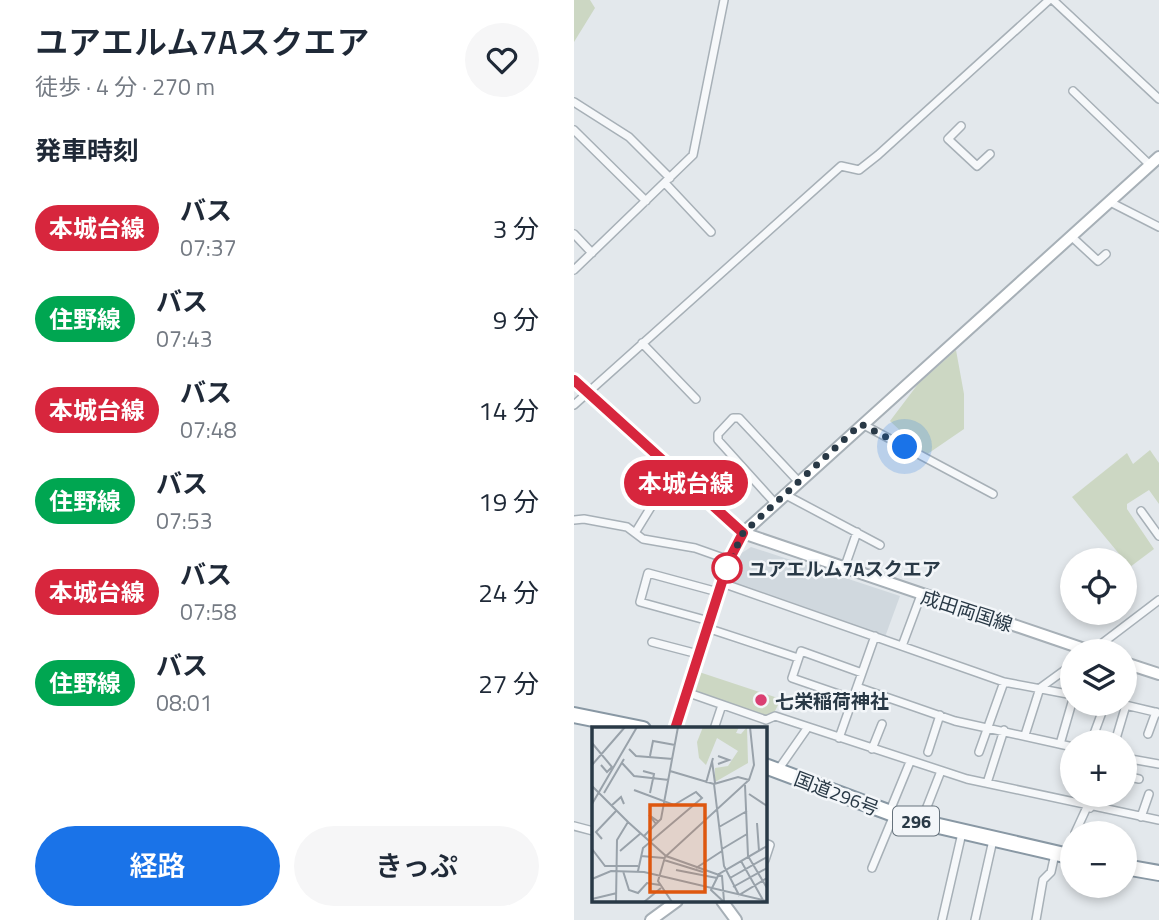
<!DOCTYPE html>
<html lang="ja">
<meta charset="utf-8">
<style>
:root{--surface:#fff;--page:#f6f6f7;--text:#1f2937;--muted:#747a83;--accent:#1a73e8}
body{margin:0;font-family:"Titillium Web","Noto Sans JP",sans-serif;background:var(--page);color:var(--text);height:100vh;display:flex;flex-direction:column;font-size:26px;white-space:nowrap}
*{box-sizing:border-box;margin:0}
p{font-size:23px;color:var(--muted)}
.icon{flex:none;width:38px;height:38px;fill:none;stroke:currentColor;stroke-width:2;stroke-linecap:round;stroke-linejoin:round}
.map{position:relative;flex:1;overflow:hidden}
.sheet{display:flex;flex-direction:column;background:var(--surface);width:574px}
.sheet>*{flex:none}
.badge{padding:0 14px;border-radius:23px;font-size:24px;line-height:46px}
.buttons{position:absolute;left:486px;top:548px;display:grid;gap:14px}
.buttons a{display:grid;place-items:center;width:77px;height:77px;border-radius:50%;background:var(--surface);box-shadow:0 4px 10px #0003;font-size:35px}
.you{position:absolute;width:35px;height:35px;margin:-18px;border:5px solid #fff;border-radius:50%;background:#1a73e8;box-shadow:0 0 0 10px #1a73e833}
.map>.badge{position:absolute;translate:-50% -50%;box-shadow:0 0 0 4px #fff}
h2{padding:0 35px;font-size:26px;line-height:63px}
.round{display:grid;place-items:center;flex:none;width:74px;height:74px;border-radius:37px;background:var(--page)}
.headline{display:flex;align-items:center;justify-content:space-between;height:119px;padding:0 35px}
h1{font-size:33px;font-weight:600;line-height:52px}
.primary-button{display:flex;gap:14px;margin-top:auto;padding:14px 35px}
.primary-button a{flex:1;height:80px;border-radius:42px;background:var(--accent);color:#fff;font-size:28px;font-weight:600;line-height:80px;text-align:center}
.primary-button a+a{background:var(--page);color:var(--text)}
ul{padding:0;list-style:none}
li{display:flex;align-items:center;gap:21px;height:91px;padding:0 35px}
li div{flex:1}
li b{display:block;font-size:26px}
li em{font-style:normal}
li .badge{min-width:77px;font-weight:700;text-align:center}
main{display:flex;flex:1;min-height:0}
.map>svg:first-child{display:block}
.built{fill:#d0d8de}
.green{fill:#ccd7c3}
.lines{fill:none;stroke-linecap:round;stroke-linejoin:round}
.street-casing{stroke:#a7b0b7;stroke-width:10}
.secondary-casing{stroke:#a7b0b7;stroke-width:14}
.highway-casing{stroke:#8998a4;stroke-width:18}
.street{stroke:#f6f8fa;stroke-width:7}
.secondary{stroke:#fff;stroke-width:10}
.highway{stroke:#fff;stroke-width:14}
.line-casing{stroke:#fff;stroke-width:16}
.line{stroke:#d7263d;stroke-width:10}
.walk{stroke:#293946;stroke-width:7;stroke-dasharray:0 12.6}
.stop-dot{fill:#fff;stroke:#d7263d;stroke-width:3.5}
.poi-dot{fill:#da3f72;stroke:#f3f6f9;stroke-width:2.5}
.labels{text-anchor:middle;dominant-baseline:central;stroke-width:5;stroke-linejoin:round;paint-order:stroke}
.shield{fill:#f3f6f9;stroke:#66727c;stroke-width:2}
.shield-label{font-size:18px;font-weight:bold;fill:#293946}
.stop-label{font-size:19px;font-weight:bold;fill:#293946;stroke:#f3f6f9;text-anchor:start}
.street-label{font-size:19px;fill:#293946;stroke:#f3f6f9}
.poi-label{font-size:19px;font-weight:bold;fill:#293946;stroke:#f3f6f9;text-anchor:start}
.inset-road{fill:none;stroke:#99a2aa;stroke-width:2}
.view{fill:#de570f;fill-opacity:0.15;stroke:#de570f;stroke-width:3.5}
.inset-edge{fill:none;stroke:#293946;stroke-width:3.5}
</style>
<main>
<section class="sheet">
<div class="headline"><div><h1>ユアエルム7Aスクエア</h1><p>徒歩 · 4 分 · 270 m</p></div><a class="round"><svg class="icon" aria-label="heart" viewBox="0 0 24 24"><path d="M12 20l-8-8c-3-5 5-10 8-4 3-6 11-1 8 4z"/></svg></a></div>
<h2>発車時刻</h2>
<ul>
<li><span class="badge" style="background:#d7263d;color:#fff">本城台線</span><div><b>バス</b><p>07:37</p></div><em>3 分</em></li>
<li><span class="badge" style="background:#00a651;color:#fff">住野線</span><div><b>バス</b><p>07:43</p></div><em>9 分</em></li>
<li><span class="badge" style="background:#d7263d;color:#fff">本城台線</span><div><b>バス</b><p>07:48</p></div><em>14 分</em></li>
<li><span class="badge" style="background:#00a651;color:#fff">住野線</span><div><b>バス</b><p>07:53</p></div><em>19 分</em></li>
<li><span class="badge" style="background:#d7263d;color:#fff">本城台線</span><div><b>バス</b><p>07:58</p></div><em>24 分</em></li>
<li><span class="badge" style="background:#00a651;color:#fff">住野線</span><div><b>バス</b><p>08:01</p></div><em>27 分</em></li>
</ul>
<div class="primary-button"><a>経路</a><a>きっぷ</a></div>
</section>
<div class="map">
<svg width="585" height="920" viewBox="0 0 585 920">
<rect width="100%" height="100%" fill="#e3e8ec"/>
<path class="built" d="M177 547 326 596 311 637 155 583 166 554Z"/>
<path class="green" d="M0 0H16L21 8 0 42Z
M382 350 390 394V429L352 455 316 421 344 384Z
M576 450 585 463V504L575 490 553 504V509L580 549 556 567 498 497 553 453 559 464Z
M122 671 207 699 201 711 193 718 120 693 117 689Z"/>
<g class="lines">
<g class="street-casing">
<path id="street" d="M479 0 585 99
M499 91 576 165
M0 102 55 137 96 178
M387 126 374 139 403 166 416 154
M0 130 72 201
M91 183 137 232
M536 202 585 227
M0 234 18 253
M498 237 524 261 532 254
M0 270 119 155 150 0
M68 343 122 399
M0 405 267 166 285 170 304 155 475 0
M288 424 419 494
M210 494 306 545
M200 502 144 440V434L159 418H165L224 481
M567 511 585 536
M0 520 10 519 53 527 69 539 121 548 155 560
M61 533 80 502
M270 569 283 532
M148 583 430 682 499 695
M135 621 66 602 74 573 144 592
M133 628 224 658
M78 642 124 654
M328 646 347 595
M518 651 585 600
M283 687 381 721 499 747
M112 692 192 720 201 716 393 779 585 820
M279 699 218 678 227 651 288 673
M547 704 585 713
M140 729 148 705
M574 734 582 712
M451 735 466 688 499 664
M265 738 301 636
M517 742 531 704
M541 742 552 705
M486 744 499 699
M298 749 308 724
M354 752 366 715
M405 752 430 682
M551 758 585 764
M204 770 234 727
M551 776 565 779
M413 783 430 730
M516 808 522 794
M315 813 336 762
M567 817 575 794
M347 822 367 771
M0 826 19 831
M501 833 513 807
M191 843 196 845 191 860
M493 855 499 838
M298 868 320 815
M368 920 388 833
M401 920 419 840
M462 920 469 880 477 872 481 854"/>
</g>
<g class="secondary-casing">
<path id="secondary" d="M0 380 169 533 516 651
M551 663 585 674
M101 729 155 560 169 533 585 157
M148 901 162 920
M77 920 103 901"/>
</g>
<g class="highway-casing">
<path id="highway" d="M0 715 69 729
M191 766 330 818 499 857
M551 867 585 873"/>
</g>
<use href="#street" class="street"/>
<use href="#secondary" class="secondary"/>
<use href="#highway" class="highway"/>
</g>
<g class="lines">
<g class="line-casing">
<path id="line" d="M0 380 169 533 155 560 101 729"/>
</g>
<use href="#line" class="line"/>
<path class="walk" d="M153 568 169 533 287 424 331 447"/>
</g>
<circle class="stop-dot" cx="153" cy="568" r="14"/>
<circle class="poi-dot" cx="187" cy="700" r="7"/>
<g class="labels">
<rect class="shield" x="319" y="806.5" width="46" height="29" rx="5"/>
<g class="shield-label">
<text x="342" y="821">296</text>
</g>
<g class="stop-label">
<text x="174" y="568">ユアエルム7Aスクエア</text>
</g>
<g class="street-label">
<text transform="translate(393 610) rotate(18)">成田両国線</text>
<text transform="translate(263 793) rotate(21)">国道296号</text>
</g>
<g class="poi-label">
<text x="201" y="700">七栄稲荷神社</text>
</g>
</g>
<g transform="translate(18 727)">
<rect width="175" height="175" fill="#e3e8ec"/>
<path d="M111 0H147L144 6 149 7 155 0 156 36 123 55V41L136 39 146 24 125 11 114 38 107 31 105 15Z" fill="#ccd7c3"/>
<path class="inset-road" d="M0 16 20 40 15 45 9 38M37 22 44 29 81 32M58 29 61 14 83 18M120 34 123 56M30 36 42 49 77 53M126 37 137 33 126 29M0 38 33 0M51 44 62 47 58 66M78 44 122 57 132 139 147 168 175 151M114 56 121 31M122 57 146 50 157 53M153 58 156 129 175 161M0 59 36 95 25 113 24 175M42 63 82 78 104 65 110 71 51 121 46 144M12 66 32 32M157 67 175 79M0 77 45 0M19 79 29 70 32 77M36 95 74 129 130 149 132 174M165 96 167 124M64 97 57 88 67 95M127 100 155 84M52 109 69 92 86 0M10 112 4 105 24 84M0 122 13 139H46M130 122 155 107M28 124 49 106M49 129 72 131M72 133 111 145M149 134 171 173M104 141 130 124M84 143 125 151M31 144 37 163 46 166 55 156 68 158M138 151 175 130M0 152 19 144 52 145 175 174M141 160 175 141M0 172 25 166M52 175 69 161M80 175 66 154 73 130 157 53 162 38 158 0M132 175 119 163 127 147 175 119"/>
<path class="view" d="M58 78H113V165H58Z"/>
<rect width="175" height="175" class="inset-edge"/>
</g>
</svg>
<div class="buttons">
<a><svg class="icon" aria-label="locate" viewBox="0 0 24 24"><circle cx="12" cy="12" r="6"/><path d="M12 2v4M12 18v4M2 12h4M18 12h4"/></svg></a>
<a><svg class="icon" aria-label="layers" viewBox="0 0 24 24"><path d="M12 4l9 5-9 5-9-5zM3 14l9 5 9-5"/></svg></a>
<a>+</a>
<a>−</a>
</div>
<div class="you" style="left:331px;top:447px"></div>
<b class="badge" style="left:112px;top:483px;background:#d7263d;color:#fff">本城台線</b>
</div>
</main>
